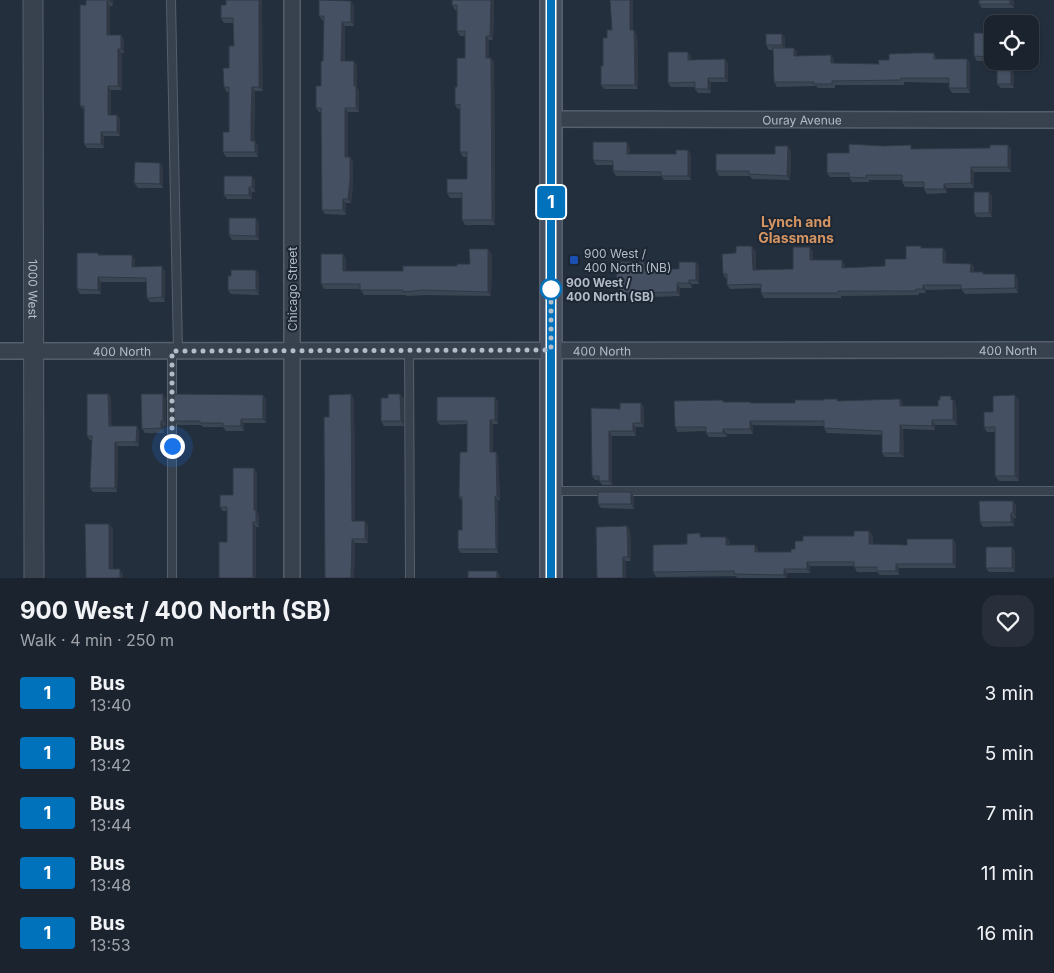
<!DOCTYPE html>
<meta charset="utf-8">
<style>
:root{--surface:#1b232e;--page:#282f3a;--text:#f1f3f6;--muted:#a0a4aa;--line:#39404a}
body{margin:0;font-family:Inter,sans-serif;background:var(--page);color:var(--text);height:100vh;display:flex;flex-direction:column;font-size:19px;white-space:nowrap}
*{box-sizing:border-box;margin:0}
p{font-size:16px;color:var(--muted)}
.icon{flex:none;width:28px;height:28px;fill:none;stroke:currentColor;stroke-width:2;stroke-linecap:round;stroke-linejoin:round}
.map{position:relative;height:578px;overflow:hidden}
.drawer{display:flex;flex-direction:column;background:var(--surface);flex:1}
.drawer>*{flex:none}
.badge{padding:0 10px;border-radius:4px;font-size:18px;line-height:32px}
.buttons{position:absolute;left:984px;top:15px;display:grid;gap:10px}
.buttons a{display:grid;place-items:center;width:55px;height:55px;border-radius:10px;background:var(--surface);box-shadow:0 1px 4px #0004,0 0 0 1px var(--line);font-size:25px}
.you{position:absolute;width:25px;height:25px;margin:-12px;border:4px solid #fff;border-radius:50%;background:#1a73e8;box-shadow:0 0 0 8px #1a73e833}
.map>.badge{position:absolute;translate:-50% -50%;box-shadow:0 0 0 2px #fff}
.round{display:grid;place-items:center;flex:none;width:52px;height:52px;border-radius:15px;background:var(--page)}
.summary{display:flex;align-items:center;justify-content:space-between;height:85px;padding:0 20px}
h1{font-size:24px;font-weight:700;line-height:38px}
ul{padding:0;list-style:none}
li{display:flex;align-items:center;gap:15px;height:60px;padding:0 20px}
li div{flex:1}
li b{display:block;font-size:19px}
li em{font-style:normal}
li .badge{min-width:55px;font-weight:700;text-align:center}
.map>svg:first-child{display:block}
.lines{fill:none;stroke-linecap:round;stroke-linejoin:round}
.service-casing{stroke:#565f6c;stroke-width:10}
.minor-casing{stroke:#565f6c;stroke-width:18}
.tertiary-casing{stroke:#565f6c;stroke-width:21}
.secondary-casing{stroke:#565f6c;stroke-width:24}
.service{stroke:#38414e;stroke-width:8}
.minor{stroke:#38414e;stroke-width:15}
.tertiary{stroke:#38414e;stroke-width:19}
.secondary{stroke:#465061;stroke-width:21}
.wall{fill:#3b4654}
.shaded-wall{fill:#303945}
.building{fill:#455162;stroke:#303945}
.line-casing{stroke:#fff;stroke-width:11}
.line{stroke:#0072bc;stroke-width:8}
.walk{stroke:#b4bcc9;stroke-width:5;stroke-dasharray:0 9}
.transit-dot{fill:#1a4fb4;stroke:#1d2633;stroke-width:2}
.stop-dot{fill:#fff;stroke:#0072bc;stroke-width:2.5}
.labels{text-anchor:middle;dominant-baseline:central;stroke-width:4;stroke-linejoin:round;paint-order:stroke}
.street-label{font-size:12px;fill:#b4bcc9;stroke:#1d2633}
.poi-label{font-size:12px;fill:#b4bcc9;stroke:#1d2633;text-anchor:start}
.stop-label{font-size:12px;font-weight:bold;fill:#b4bcc9;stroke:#1d2633;text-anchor:start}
.neighbourhood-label{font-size:14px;font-weight:bold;fill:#d59563;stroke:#1d2633}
</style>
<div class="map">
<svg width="1054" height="578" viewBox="0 0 1054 578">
<rect width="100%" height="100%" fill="#242f3e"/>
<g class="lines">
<g class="service-casing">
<path id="service" d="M171 0 178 351
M172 351V578
M409 351 410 578
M553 491H1054"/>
</g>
<g class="minor-casing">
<g id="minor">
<path d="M292 0V578"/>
<path id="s1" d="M551 119 1054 120"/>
<path id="s2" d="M0 351 1054 350"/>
</g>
</g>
<g class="tertiary-casing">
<g id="tertiary">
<path id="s3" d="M33 0 34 578"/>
</g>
</g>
<g class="secondary-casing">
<path id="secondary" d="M551 578V0"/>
</g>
<use href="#service" class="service"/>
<use href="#minor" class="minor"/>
<use href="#tertiary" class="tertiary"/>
<use href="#secondary" class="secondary"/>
</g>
<path class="wall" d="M113 0V6H110V35H121L124 40V53H122V90H111V115H117L120 119V136H104V148H87L84 144V110L80 106 86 5Z
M226 0 263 91H255L254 141 258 146V157H226L223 152 229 132V92H227L224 87 229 68 234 46 233 23H224L221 18 226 5Z
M343 0V1L354 5V26H345V61L357 65V88L359 91V112H348V157H350L353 162V184L351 203H346V215L325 214 322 210V112H319L316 108 321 86 323 61 324 21H323L319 16Z
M494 0 493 40H489V58H491L494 62 495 225H465L462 220V198H450L447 193 467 179V157H463L460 152V109H458L455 105 457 87 465 58V36H460L457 31V10H455L452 5Z
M633 0V30L637 35 638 89H604L601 85 607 38Z
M979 0H1014V8H982L979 4Z
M992 33V61H977L974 56Z
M782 34 785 38V48H794L797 52V56L831 55 834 60V63L879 64 889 60 937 58V59H967L970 63V93H952L949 88V83L904 82V85H835V88H818L816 86 777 87 774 82V50H769L766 45Z
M691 56V60L725 59 728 64V82H711V93H698L695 89V87H671L668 83Z
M1011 62 1014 66V88H1001L997 84Z
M1008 145 1011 150V172H974V188H947V193L927 194 924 189V187H905L902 182V180H869V182H852L849 177H830L827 173 849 153 914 149 990 148Z
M630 147V154H676L688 150 691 155V180H664L661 176H616L613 171V165H596L593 160Z
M791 151 790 180 752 179 750 176H719L716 171Z
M160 163 163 167V188H138L134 183Z
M255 180V192H252V199H227L224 195Z
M989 192 992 196V217H977L974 213Z
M259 223V240H232L229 235Z
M922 248 946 252V263L971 264 974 268V272L984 274 1018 279V293L965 294 961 289 926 290V293H919V295L841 296V298H764L761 293V288L730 289 727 285V279H726L723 274 736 253 756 251V270L793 269 813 251V260L845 265V268L885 266 906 259Z
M98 253 100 255 135 260V267L165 271V302H150L147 298 146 282H101V294H80L77 289Z
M343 254 346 259V271H403L470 264 492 254 491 296 426 295 406 296V295H364L360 289H324L321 284Z
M699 266V284H692V288H680V296L623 298 620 293V285L617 281 647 267V269H679Z
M259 274V295L231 294 228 290Z
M108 394 111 398V426H137L139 431V446H118L117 492H93L90 488 92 440H90L87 436Z
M351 394 354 399 355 521 368 526V543H355L354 578 329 417Z
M166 399V425L164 426V433H145L142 429Z
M266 399V423H244V431H226L223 427H203L201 425H178L174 421Z
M404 399V426H384L381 421Z
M837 399 838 401 900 399 903 404V406H938L954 400 956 405 957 425H935V430L903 429 904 457H885L882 453V435L827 433 824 428V426L753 425V434H727V437H709L706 433V431L678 432 675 427 723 400 724 402H750L751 403H795Z
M1019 400V481H999L995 476V432H987L984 427 993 412Z
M498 401V424H493V452H496L498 456 500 500H498V553H461L458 549 462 530V501L459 497 467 452V424L440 425 437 421Z
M641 403 644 407V427H636V436H612V485H602L599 480H595L592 476 591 408 620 409Z
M257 472V512L259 515V527H256V577L257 578H219L227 542V511H223L220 507Z
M634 497V509L601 508 598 504Z
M1013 501 1016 505V518H1014V526L983 527 980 522Z
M630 531 631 561H626V578H598Z
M869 531 873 536V544L907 545 956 543V568H899V575H880L877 572H857L854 566H810V573H787V578H737L736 576 656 577 653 572 687 544 703 537H726L730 542V545H755L758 549V552H791L795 549 803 541 854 536Z
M1012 547 1015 552V572H989L986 568Z"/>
<path class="shaded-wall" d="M110 0H113V6L110 1Z
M259 0H262L263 91 259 87Z
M491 0H494L493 40 490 36Z
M630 0H633V35L630 30Z
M1010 0H1014V8L1010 4Z
M107 1 110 6V40L107 35Z
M351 1 354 5V26L351 22Z
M342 22 345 26V65L341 61Z
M634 30 637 35 638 89 635 85Z
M782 34 785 38V50L782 45Z
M121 35 124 40V53L121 49Z
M486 36 489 40V62L486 58Z
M794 48 797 52V60L794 56Z
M118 49 122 53V90L118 86Z
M688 52 691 56V64L688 60Z
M934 53 937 58V63L934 59Z
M831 55 834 60V68L831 63Z
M491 58 494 62 495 225 492 220Z
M725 59 728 64V82L725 78Z
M967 59 970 63V93L967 88Z
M354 61 357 65V88L359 91V112L356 108 354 86Z
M1011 62 1014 66V88L1011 84Z
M708 78 711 82V93L708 89Z
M108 86 111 90V119L108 115Z
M252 87 255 91 254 118 255 146 251 141V114Z
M345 108 348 112V162L345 157Z
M117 115 120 119V136L117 132Z
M101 132 104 136V148L101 144Z
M255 141 258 146V157L255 152Z
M627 142 630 147V159L627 154Z
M1008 145 1011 150V172L1008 167Z
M788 146 791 151 790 180 787 176Z
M688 150 691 155V180L688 176Z
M350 157 353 162V184L351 203 348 199Z
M160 163 163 167V188L160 184Z
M971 167 974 172V188L971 183Z
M252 176 255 180V192L252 187Z
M944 184 947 188V193L944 189Z
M249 187 252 192V199L249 195Z
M989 192 992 196V217L989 213Z
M343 199 346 203V215L343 210Z
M256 218 259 223V240L256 236Z
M752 246 756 251V275L753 270Z
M810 247 813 251V265L810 260Z
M943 248 946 252V268L943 263Z
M488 249 492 254 491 296 488 292Z
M343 254 346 259V275L343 271Z
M132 255 135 260V271L132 267Z
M842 260 845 265V272L842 268Z
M644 262 647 267V274L644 269Z
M696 262 699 266V284L696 280Z
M971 264 974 268V276L970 272Z
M162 266 165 271V302L162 297Z
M256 270 259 274V295L256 290Z
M1015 274 1018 279V293L1015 288Z
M98 277 101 282V294L98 290Z
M689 280 692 284V288L689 283Z
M677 283 680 288V296L677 292Z
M923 285 926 290V293L923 289Z
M108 394 111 398 112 430 109 426Z
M163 394 166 399V425L163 421Z
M351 394 354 399 355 526 352 521Z
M400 394 404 399V426L401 421Z
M263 395 266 399V423L263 419Z
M1015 395 1019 400V481L1015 476Z
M951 396 956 405 957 425 953 420Z
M495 397 498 401V424L495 420Z
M900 399 903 404V410L900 406Z
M641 403 644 407V427L641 423Z
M241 419 244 423V431L241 426Z
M490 420 493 424V456L490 452Z
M932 420 935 425V430L932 426Z
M161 421 164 426V433L161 428Z
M750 421 753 425V434L750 429Z
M633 423 636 427V436L633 431Z
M900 425 903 429 904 457 900 453Z
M137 426 139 431V446L136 442Z
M723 429 727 434V437L723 433Z
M609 431 612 436V485L609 481Z
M115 442 118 446 117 492 115 488Z
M496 452 498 456 500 500 497 496Z
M254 468 257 472V512L259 515V527L256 522 254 510Z
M631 492 634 497V509L631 504Z
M495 496 498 500V553L496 549Z
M1013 501 1016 505V518L1013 513Z
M1011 513 1014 518V526L1011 522Z
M365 521 368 526V543L365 539Z
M253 522 256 527V578L253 577Z
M109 524 113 528V574L109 569Z
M627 526 630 531 631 561 628 557Z
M869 531 873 536V549L869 544Z
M726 537 730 542 729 549 726 545Z
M352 539 355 543 354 578H351Z
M953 539 956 543V568L953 564Z
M755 545 758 549V557L755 552Z
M1012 547 1015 552V572L1012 568Z
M623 557 626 561V578H623Z
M807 562 810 566V573L807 569Z
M896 564 899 568V575L896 571Z
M120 569 123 574V578H120Z
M784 569 787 573V578H786L784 575Z
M497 571 500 575V578H497Z"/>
<path class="building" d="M86 0H110V1H107V35H121V49H118V86H108V115H117V132H101V144H84V106H80V5H86Z
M226 0H259V87H252L251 114V141H255V152H223V132H229V87H224L223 68H229V46H234L233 18H221V5H226Z
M319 0 351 1V22H342L341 61H354V86H356V108H345V157H350V179L348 199H343V210H322L321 108H316V86H321V61H323L324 16H319Z
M452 0H491L490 36H486V58H491L492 220H462V193H447V179H467V152H460V104L455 105V87H457V58H465V31H457V5H452Z
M610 0H630V30H634L635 85H601V66H603V38H607V30H612Z
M979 0H1010V4H979Z
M974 33H992V57L974 56Z
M766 34H782V45H766Z
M773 48H794V56L831 55V63L879 64 878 60H889V54L915 53H934V59H967V88H949V78H901V80L832 81V84H814V82H774Z
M668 52H688V60L725 59V78H708V89H695V82L668 83Z
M997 62H1011V84H997Z
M593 142H627V154H676V150H688V176H661V172L613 171V161L593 160Z
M849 144 884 146 911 145V149L990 148V145H1008V167H971V183L944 184V189H924V182H902V175H866V178L849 177V173H827V153H849Z
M775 146H788L787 176 749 174V171H716V154H775Z
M135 162 160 163V184L134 183Z
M224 176H252V187H249V195H224Z
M974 192H989V213H974Z
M229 218H256V236L229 235Z
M736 246H752L753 270 793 269V247H810V260H842V268L885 266V259H906V246H921V248H943V263L971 264 970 272H983V274H1015V288L961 289V285H923V289H916V291H838V293H761V284L727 285V274H723L722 254 736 253Z
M469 249H488V292L423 290 403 292V290H360V284H321V254H343V271H403V266H457V264H470Z
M77 253H98V255H132V267L162 266V297L147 298 146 278 98 277V290L77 289Z
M616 262H644V269H679V262H696V280H689V283H677V292L620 293V281H617Z
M231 270H256V290H228V276H231Z
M87 394H108L109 426H137L136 442H115V488H90L92 436H87Z
M141 394H163V421H161V428L142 429Z
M174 394 263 395V419H241V426H223V423H200V421H174Z
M351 394 352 521H365V539H352L351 578H325L324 417H329V395Z
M388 394H400L401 421H381V398H388Z
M1015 395V476H995V427H984V412H993V396Z
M940 396H951V400H953V420H932V426L900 425V453H882V431L824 428V421H750V429H723V433H706V427H675L674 401 723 400V402H750V403H795V400H824V399H837V401L900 399V406H938V400H940Z
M437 397H495V420H490V452H496L497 496H495L496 549H458V530H462V497H459L460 452H467V421H437Z
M620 403H641V423H633V431H609V481H599V476H592L591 408 620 409Z
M233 468H254V510H256V522H253V577H256V578H219V542H227V507H220V495H233Z
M598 492H631V504H598Z
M979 501H1013V513H1011V522H980Z
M85 524H109V569H120V578H86Z
M627 526 628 557H623V578H597L596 527Z
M854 531H869V544L907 545V539H953V564H896V571H877V567H854V562H807V569H784V575L734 574V571L653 572V545L687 544V534L700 533V537H726V545H755V552H791V549H795V541H803V536H854Z
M986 547H1012V568H986Z
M468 571H497V578H468Z"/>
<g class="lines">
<g class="line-casing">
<path id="line" d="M551 0V578"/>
</g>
<use href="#line" class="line"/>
<path class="walk" d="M172 446V351L551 350V289"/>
</g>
<rect class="transit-dot" x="569" y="255" width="10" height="10" rx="2.5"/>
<circle class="stop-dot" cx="551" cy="289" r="10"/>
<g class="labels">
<g class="street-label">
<text stroke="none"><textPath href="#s1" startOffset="251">Ouray Avenue</textPath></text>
<text stroke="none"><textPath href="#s3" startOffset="289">1000 West</textPath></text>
<text transform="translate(292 289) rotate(-90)">Chicago Street</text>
<text stroke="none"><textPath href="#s2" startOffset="602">400 North</textPath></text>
<text stroke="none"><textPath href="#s2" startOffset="1008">400 North</textPath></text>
<text stroke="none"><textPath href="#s2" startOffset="122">400 North</textPath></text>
</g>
<g class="poi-label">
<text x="584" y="253">900 West /<tspan x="584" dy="14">400 North (NB)</tspan></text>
</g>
<g class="stop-label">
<text x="566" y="282">900 West /<tspan x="566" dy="14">400 North (SB)</tspan></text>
</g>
<g class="neighbourhood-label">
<text x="796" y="221">Lynch and<tspan x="796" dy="16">Glassmans</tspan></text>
</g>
</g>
</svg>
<div class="buttons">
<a><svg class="icon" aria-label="locate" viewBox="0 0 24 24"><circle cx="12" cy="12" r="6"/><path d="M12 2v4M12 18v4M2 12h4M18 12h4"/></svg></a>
</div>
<div class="you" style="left:172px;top:446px"></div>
<b class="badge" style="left:551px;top:202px;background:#0072bc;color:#fff">1</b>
</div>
<section class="drawer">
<div class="summary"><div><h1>900 West / 400 North (SB)</h1><p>Walk · 4 min · 250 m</p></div><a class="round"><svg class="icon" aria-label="heart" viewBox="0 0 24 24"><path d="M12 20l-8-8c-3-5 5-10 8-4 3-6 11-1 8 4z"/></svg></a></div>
<ul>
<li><span class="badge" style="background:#0072bc;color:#fff">1</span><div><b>Bus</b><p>13:40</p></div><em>3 min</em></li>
<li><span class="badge" style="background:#0072bc;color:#fff">1</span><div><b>Bus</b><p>13:42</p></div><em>5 min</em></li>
<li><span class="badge" style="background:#0072bc;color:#fff">1</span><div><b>Bus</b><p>13:44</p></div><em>7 min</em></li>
<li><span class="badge" style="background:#0072bc;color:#fff">1</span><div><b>Bus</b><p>13:48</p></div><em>11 min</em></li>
<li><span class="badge" style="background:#0072bc;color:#fff">1</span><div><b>Bus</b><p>13:53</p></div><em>16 min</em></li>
</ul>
</section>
